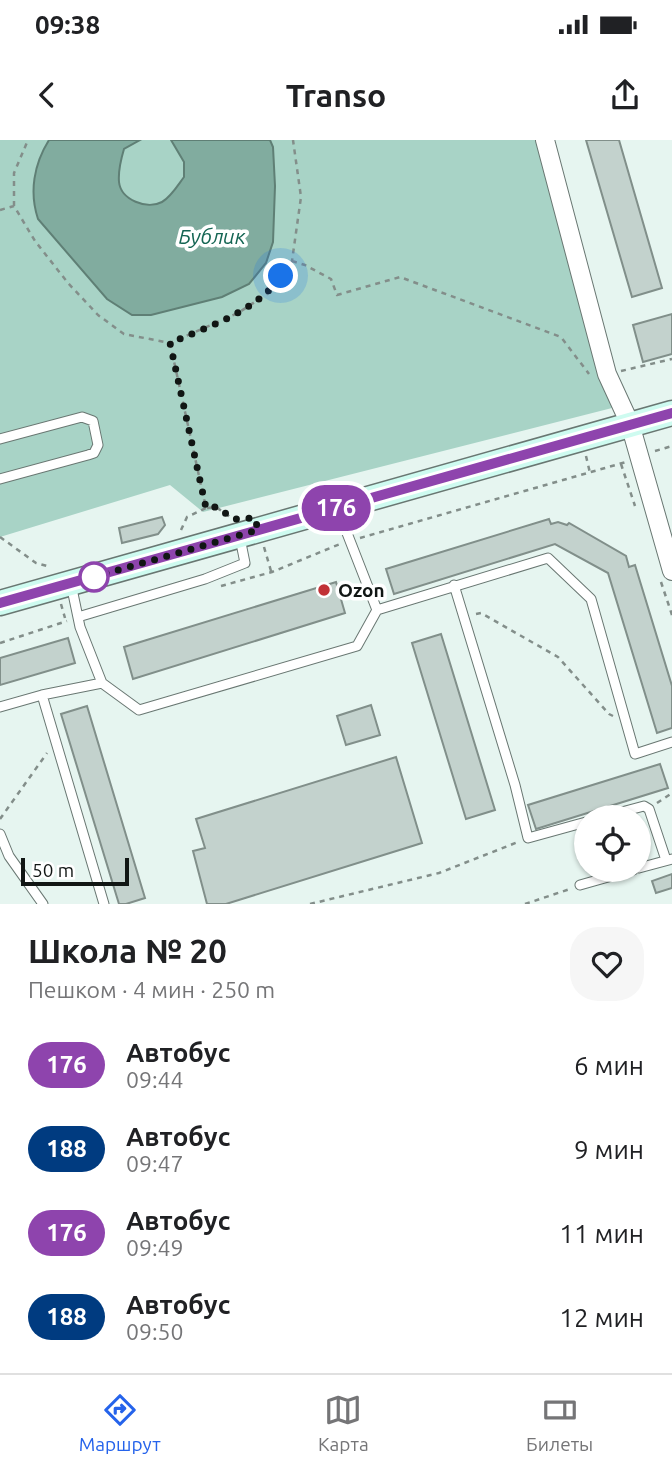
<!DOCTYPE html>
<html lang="ru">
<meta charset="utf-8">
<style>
:root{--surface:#fff;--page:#f6f6f6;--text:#202124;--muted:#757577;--line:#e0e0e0;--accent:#2563eb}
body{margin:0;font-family:Ubuntu,sans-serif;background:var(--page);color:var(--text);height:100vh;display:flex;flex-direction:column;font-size:26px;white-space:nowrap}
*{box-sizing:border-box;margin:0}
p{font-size:23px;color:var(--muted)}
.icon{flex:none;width:38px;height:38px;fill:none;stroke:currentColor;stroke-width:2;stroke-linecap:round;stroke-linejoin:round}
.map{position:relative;height:764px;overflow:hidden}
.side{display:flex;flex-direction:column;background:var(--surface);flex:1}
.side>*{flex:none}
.badge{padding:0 14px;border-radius:23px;font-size:24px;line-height:46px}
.controls{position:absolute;left:574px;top:665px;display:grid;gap:14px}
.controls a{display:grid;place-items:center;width:77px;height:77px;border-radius:50%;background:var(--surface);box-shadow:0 2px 5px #0004;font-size:35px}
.scale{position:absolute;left:21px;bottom:18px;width:108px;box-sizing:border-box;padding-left:7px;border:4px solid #111614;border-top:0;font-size:19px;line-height:24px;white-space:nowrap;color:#111614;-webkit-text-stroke:5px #fff;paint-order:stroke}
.you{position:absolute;width:35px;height:35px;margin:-18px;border:5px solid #fff;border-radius:50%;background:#1a73e8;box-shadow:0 0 0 10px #1a73e833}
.map>.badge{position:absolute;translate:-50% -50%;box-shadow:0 0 0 4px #fff}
.round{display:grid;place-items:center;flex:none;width:74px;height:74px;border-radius:28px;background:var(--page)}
.summary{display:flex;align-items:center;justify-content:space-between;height:119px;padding:0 28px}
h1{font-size:33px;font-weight:700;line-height:52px}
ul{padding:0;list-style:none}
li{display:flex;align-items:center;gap:21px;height:84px;padding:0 28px}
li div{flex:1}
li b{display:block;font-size:26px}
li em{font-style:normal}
li .badge{min-width:77px;font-weight:700;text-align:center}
.status{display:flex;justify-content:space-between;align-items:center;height:49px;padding:0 35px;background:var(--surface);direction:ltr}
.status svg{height:19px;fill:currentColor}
header{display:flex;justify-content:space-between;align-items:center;height:91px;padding:0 28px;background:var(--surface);font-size:32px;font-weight:700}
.dock{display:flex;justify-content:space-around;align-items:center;height:98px;border-top:2px solid var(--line);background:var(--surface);font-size:19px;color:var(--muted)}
.dock a{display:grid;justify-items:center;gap:4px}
.dock .current{color:var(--accent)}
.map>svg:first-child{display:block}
.green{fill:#a8d3c6}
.water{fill:#81ac9f;stroke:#5f7f75;stroke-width:2}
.building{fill:#c3d2cd;stroke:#818f8a;stroke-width:2}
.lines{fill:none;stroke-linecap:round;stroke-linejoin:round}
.service-casing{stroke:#697772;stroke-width:11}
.minor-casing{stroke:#697772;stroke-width:20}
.secondary-casing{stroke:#697772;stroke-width:27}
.path{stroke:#838e8a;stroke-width:2.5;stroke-dasharray:5 5;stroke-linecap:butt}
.service{stroke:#fff;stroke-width:9}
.minor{stroke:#fff;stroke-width:18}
.secondary{stroke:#cefbf0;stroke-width:24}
.line-casing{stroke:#fff;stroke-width:16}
.line{stroke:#8e44ad;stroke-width:10}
.walk{stroke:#111614;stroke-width:7;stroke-dasharray:0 12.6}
.stop-dot{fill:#fff;stroke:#8e44ad;stroke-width:3.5}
.poi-dot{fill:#c13136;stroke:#fff;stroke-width:2.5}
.labels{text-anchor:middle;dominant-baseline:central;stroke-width:7;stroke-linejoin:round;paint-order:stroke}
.poi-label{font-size:19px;font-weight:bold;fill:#111614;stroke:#fff;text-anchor:start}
.water-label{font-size:21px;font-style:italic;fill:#146553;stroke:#fff}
</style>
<div class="status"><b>09:38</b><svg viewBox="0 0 49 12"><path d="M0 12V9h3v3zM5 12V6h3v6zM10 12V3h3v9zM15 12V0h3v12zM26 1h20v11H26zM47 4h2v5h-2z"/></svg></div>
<header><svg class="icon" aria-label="back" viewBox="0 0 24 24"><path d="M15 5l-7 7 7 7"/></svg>Transo<svg class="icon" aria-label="share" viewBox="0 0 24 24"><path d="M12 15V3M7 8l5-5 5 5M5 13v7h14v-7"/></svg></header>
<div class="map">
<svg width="672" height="764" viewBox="0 0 672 764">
<rect width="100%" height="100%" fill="#e6f5f0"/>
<path class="green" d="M0 0H544L612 268 203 372 170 345 0 397Z"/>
<path class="water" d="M49 0H140L124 9C121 19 118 30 119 42 121 60 147 70 162 62 171 57 178 45 184 37V22L171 0H270L273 7 275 46 273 102 266 123 249 144 222 157 151 175H132L107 159 38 79C29 52 34 24 49 0Z"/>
<path class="building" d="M586 0H619L662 148 632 157Z
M672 174V214L643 222 633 185Z
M162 377 165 385 158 394 122 403 119 388Z
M549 379 551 384 558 382 567 385 569 383 626 416 629 427 635 425 672 546V588L657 593 608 433 555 404 394 454 386 429Z
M336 442 345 473 133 539 124 507Z
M441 494 495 670 466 679 412 503Z
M68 498 75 523 0 545V518Z
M371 565 380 595 346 605 337 576Z
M87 566 145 758 126 764H119L61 574Z
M396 617 422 703 226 764H207L193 711 205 708 196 679Z
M660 624 668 648 536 689 528 665Z
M672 734V748L656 753 652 741Z"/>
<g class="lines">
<g class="service-casing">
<path id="service" d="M0 299 82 277 93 281 98 305 94 313 88 315 0 339
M338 370 377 470
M71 444 80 487 102 543
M454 445 515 645 528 698 586 682
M78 477 205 439 245 423 240 398
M42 555 102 543 139 570 357 506 377 470 548 418 591 459 635 614 672 602
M0 567 42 555 104 764
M603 677 644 666 649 669 666 720
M0 694 9 716 43 764
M639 728 672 719
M580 745 633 730"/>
</g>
<g class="minor-casing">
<path id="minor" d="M545 0 607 234 630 284 672 431"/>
</g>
<g class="secondary-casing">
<path id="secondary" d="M0 463 672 273"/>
</g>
<path class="path" d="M14 66V33L28 0
M0 70 14 66 35 101 68 143 98 175 124 194 170 203 238 173 270 152 292 121 301 57 293 0
M292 121 305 125 331 139 337 155 400 137 561 197 589 234
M170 203 206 368 216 367 230 377
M621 231 672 219
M655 311 672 306
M586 316 590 333
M621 324 635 366
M181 390 187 377 206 368
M0 397 36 423 51 427
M360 398 626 322
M264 407 271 431
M661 442 672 475
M221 446 272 432 340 404
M61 464 65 478
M476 474 481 473 558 517 609 574 613 576
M0 503 67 481
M657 663 672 653
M0 679 47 613
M310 764 439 733 518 702
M525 764 570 749"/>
<use href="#service" class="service"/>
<use href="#minor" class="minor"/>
<use href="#secondary" class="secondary"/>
</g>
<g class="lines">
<g class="line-casing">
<path id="line" d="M0 463 672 273"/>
</g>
<use href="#line" class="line"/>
<path class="walk" d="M94 437 258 390 255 378 234 379 216 367 206 368 170 203C209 186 256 172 281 136"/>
</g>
<circle class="stop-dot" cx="94" cy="437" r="14"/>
<circle class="poi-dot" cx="324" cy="450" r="7"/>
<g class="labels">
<g class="poi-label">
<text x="338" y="450">Ozon</text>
</g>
<g class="water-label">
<text x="212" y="96">Бублик</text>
</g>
</g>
</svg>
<div class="controls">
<a><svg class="icon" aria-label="locate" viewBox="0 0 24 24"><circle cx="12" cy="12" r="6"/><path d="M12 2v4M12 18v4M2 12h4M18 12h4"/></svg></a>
</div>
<div class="scale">50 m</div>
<div class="you" style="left:281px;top:136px"></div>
<b class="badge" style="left:336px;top:368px;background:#8e44ad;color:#fff">176</b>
</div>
<section class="side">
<div class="summary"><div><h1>Школа № 20</h1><p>Пешком · 4 мин · 250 m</p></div><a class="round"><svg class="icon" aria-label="heart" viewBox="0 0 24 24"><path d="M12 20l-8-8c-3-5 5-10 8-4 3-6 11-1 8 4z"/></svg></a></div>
<ul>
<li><span class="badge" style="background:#8e44ad;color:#fff">176</span><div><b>Автобус</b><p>09:44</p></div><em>6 мин</em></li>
<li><span class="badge" style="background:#003b80;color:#fff">188</span><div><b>Автобус</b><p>09:47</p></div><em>9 мин</em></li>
<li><span class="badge" style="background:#8e44ad;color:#fff">176</span><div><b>Автобус</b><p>09:49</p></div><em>11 мин</em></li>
<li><span class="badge" style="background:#003b80;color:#fff">188</span><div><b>Автобус</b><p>09:50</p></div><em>12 мин</em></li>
</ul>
</section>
<nav class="dock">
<a class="current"><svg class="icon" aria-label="directions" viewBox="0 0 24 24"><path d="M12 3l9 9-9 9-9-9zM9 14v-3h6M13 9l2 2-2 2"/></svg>Маршрут</a>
<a><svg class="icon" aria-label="map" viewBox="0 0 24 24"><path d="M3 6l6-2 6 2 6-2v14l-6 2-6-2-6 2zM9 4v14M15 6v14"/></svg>Карта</a>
<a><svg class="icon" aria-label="tickets" viewBox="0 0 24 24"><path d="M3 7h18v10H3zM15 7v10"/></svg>Билеты</a>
</nav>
